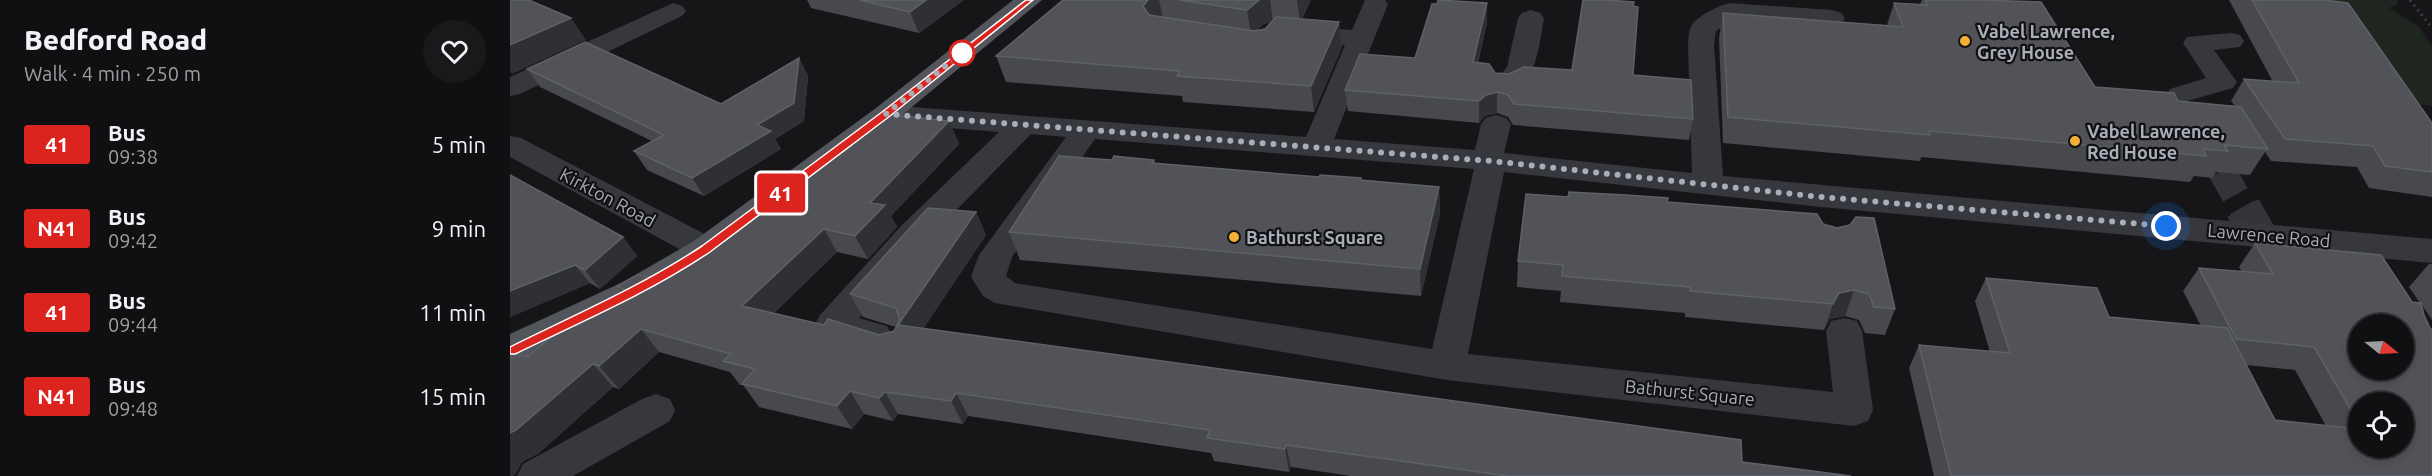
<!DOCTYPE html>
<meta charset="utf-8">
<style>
:root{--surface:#101012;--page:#19191b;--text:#f1f3f6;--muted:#9c9d9f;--line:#303032}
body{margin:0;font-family:Ubuntu,sans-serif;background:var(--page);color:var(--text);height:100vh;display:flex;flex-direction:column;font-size:22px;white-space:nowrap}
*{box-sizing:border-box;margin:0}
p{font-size:20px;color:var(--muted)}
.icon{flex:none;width:33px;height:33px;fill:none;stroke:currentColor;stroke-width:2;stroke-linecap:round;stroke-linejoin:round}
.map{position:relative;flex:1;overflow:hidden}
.sheet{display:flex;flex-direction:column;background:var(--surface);width:510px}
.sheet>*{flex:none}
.badge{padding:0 12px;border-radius:4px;font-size:21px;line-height:39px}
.needle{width:39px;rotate:108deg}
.fabs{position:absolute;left:1838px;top:314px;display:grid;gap:12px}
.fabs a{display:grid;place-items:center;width:66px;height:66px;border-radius:50%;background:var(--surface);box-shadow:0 3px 9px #0003,0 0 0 2px var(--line);font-size:30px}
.you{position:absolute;width:30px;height:30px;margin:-15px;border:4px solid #fff;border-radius:50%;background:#1a73e8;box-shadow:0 0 0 9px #1a73e833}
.map>.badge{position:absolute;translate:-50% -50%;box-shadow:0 0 0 3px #fff}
.round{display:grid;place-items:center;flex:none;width:63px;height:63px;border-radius:32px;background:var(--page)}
.overview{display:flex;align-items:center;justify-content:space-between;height:102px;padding:0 24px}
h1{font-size:28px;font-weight:800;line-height:45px}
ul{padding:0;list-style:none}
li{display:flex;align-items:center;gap:18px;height:84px;padding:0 24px}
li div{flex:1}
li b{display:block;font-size:22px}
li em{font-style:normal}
li .badge{min-width:66px;font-weight:700;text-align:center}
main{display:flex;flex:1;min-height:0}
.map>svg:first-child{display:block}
.green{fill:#1e261f}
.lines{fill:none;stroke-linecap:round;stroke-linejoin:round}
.minor-tunnel-far1{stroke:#333438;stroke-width:28;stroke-dasharray:28 14;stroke-linecap:butt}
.minor-tunnel{stroke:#333438;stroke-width:36;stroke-dasharray:36 18;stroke-linecap:butt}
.path{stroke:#3d3f44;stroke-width:3;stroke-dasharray:2 4;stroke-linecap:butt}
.minor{fill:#37383d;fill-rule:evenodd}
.major{fill:#53555c;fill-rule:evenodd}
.wall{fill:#47494d;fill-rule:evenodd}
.shaded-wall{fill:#2f3033}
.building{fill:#525359;stroke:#5f6168;stroke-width:1.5;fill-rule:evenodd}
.line{fill:#dc241f;stroke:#fff;stroke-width:1.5}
.walk{stroke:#a8adb8;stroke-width:6;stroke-dasharray:0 10.8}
.poi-dot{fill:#f2b134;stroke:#111113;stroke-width:2}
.stop-dot{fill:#fff;stroke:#dc241f;stroke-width:3}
.labels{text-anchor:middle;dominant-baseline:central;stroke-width:4.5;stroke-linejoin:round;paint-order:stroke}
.poi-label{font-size:18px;font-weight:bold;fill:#a8adb8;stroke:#111113;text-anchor:start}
.street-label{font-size:18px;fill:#a8adb8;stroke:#111113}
</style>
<main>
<section class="sheet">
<div class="overview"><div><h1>Bedford Road</h1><p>Walk · 4 min · 250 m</p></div><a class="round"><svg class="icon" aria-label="heart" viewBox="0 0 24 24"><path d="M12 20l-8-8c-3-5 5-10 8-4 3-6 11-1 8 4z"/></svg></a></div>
<ul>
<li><span class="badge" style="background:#dc241f;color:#fff">41</span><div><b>Bus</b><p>09:38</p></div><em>5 min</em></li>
<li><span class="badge" style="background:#dc241f;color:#fff">N41</span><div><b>Bus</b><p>09:42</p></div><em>9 min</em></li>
<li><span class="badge" style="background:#dc241f;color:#fff">41</span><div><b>Bus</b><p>09:44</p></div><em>11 min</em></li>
<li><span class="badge" style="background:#dc241f;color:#fff">N41</span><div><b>Bus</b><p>09:48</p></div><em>15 min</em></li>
</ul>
</section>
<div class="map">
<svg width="1922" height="476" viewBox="0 0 1922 476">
<rect width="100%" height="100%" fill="#161618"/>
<path class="green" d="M1798 0H1887V4L1879 8 1908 26 1922 46V106L1876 100Z"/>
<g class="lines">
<path class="minor-tunnel-far1" d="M1691 134 1734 210"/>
<path class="minor-tunnel" d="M1733 208 1748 234"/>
<path class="path" d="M1900 0 1922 28"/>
<path class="minor" d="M855 0H875L878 4 824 139 965 150 971 124 976 118 986 115 996 118 1001 124 994 153 1182 173 1178 44C1179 38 1178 30 1182 25 1189 15 1208 6 1219 3L1322 10 1331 13 1335 18 1331 23 1322 26 1224 19 1206 31 1204 44 1213 176 1922 239V263L1311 207 994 172 958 354 1323 392 1316 331 1321 321 1334 318 1347 321 1352 331 1363 410 1358 421 1344 426 937 380 485 303 473 296 461 277 469 255 556 137 521 134 416 241 349 318 377 326 382 336 377 346 364 350 310 333 305 324 310 315 392 225 489 132 376 123 366 120 362 114 366 108 376 105 796 137 835 45 778 40 774 34 778 28 787 26 842 30ZM585 139 964 169 922 349 505 283 496 276 502 257Z
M163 3 172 6 176 11 172 16 10 94 0 96V77Z
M1021 10 1030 13 1034 18C1029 45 1025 102 985 92L981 86 997 67 1008 18 1012 13Z
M1721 33 1730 35 1734 41 1730 47 1704 50 1727 82 1723 88 1670 103 1660 101 1656 95 1660 89 1696 78 1673 43 1677 37Z
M0 136 11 138 208 241 213 249 208 257 196 261 184 257 0 157Z
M146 394 160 399 165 410 160 421 63 476H7L13 464 132 399Z"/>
<path class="major" d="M503 0H532L386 120 208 257 161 286 113 313 0 364V334L113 282 184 241 366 108Z"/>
</g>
<path class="wall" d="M297 0H454L409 33 301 8Z
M553 0H801L792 19 829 22 832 47 804 112 673 102 672 96 496 82 486 56ZM761 22 755 29 746 31 754 24Z
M1412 0H1471L1585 87 1668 101 1725 106 1721 101 1734 79 1763 82 1719 0H1814L1922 123V197L1859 188 1847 167 1761 161 1755 152 1740 175 1706 172 1702 178 1684 176 1680 182 1411 157 1410 161 1213 143 1209 38 1213 13 1377 25 1384 3 1410 4Z
M977 23 968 63 985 73 1123 75 1183 119 1179 140 1003 125 998 117 987 113 975 116 969 123 838 111 835 90Z
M289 58 298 76 294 121 265 139 271 149 194 196 137 170 124 151 142 141 30 87 17 69 211 104Z
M439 121 449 144 381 216 387 227 358 259 327 252 264 313 314 325 369 335 384 331 386 327 353 317 340 294 466 212 476 235 413 329 1232 462 1341 476H841L781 467 779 472 704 461 701 453 458 416 453 424 388 414 383 421 354 414 342 429 249 407 233 385H230L220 372 149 352 109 389 103 387 29 453 12 462 6 473 17 357 118 300 107 286 154 280 333 148 332 146Z
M644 160 645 163 929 187 930 214 911 296 510 260 499 232Z
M0 175 113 237 127 256 90 289 80 283 0 317Z
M1058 197 1157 202 1313 224 1385 309 1375 335 1355 333 1349 320 1335 316 1320 319 1314 330 1175 317V313L1050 302 1051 291 1007 287 1008 261Z
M1745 243 1902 302 1910 303 1899 287 1919 264H1922V320L1912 305 1922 476H1424L1399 368 1409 345 1480 352 1465 301 1476 278 1599 317 1691 326 1673 291 1689 268 1732 272 1729 267ZM1736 365 1785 370 1816 426 1765 420ZM1848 402 1893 447H1848Z"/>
<path class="shaded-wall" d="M416 0H454L409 33 400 12Z
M638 0H649L654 22 645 24 633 6Z
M749 0H760L763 22 754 24 741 35 737 10Z
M787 0H801L790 23Z
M977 3V23L963 83V62Z
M61 18 76 40 2 74 0 71V45Z
M829 22 832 47 804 112 801 86Z
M289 58 298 76 294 121 265 139 271 149 194 196 182 178Z
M987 92V113L975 116 969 123V101L976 95Z
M439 121 449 144 381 216 387 227 358 259 345 236 360 203Z
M929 187 930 214 911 296 910 269Z
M466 212 476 235 400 349 388 325Z
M314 229 327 252 248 329 232 306Z
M113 237 127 256 90 289 75 270Z
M65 265 80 283 0 317V291Z
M1344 290 1335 316 1320 319 1314 330 1323 304 1329 293Z
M131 329 149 352 109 389 89 366Z
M83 364 103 387 29 453 12 462 6 473 3 476H0V433Z
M340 391 354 414 342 429 327 406Z
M375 392 388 414 383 421 369 398Z
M446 393 458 416 453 424 441 401Z
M776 445 781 467 779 472 775 449Z"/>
<path class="building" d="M0 0H19L61 18 0 45Z
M349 0H416L400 12Z
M553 0H638L633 6 639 15 744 31 755 29 766 17 829 22 801 86 667 76 670 71 486 56Z
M669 0H749L737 10Z
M928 0 977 3 963 62 979 64 985 73 999 74 1014 67 1062 70 1073 0H1096L1124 2 1123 6 1128 7 1123 75 1181 80 1183 119 1004 104 998 95 987 92 976 95 969 101 835 90 850 54 905 58 922 4H927Z
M1415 0H1471L1531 2 1585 87 1664 93 1668 101 1731 107 1758 149 1714 145 1718 151 1693 149 1696 156 1419 131 1420 135 1218 117 1213 13 1393 27 1384 3 1417 5Z
M1742 0H1814L1838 3 1922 123V172L1875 166 1863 146 1775 139 1734 79 1789 83Z
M75 42 211 104 289 58 284 103 247 125 261 131 182 178 124 151 154 135 17 69Z
M375 114 439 121 360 203 375 205 345 236 314 229 232 306 314 325 318 319 369 335 384 331 390 320 386 308 340 294 418 208 466 212 388 325 1231 440 1232 462 1341 476H998L776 445 775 449 697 438 700 430 446 393 441 401 375 392 369 398 340 391 327 406 232 384 245 369 213 361 221 354 131 329 89 366 83 364 6 430 0 433V357L5 354 17 357 49 331 126 296 107 286 127 275 154 280 178 259 181 260 335 147 332 146Z
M549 156 602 160 604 156 644 160 642 163 809 177 810 175 851 178 850 180 929 187 910 269 499 232Z
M0 175 113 237 75 270 65 265 0 291Z
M1059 192 1116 195 1158 198 1157 202 1307 214 1313 224 1327 228 1340 225 1346 217 1364 218 1385 309 1364 307 1359 294 1344 290 1329 293 1323 304 1180 291V287L1052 276 1053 265 1008 261 1016 194 1058 197Z
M1745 243 1871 255 1902 302 1911 303 1914 315 1920 328 1922 330V476H1441L1409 345 1500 353 1476 278 1587 288 1599 317 1717 328 1765 420 1848 429V447H1893V402H1848V422L1804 347 1726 339 1689 268 1763 274ZM1848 324H1893V369H1848Z"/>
<path class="line" d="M516 0H523L380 116 200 252C139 293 71 322 5 354H0V347C62 316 130 287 192 246L372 112Z"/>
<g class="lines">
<path class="walk" d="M452 53 376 114 981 161 1311 197 1656 226"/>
</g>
<g class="poi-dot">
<circle cx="1455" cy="41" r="6"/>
<circle cx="1565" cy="141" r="6"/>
<circle cx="724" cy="237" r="6"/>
</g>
<circle class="stop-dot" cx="452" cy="53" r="12"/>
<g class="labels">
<g class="poi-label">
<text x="1467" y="31">Vabel Lawrence,<tspan x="1467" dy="21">Grey House</tspan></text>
<text x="1577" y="131">Vabel Lawrence,<tspan x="1577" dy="21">Red House</tspan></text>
<text x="736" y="237">Bathurst Square</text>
</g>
<g class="street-label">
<text transform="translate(98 197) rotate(28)">Kirkton Road</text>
<text transform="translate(1759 235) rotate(5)">Lawrence Road</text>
<text transform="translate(1180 392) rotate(6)">Bathurst Square</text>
</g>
</g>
</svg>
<div class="fabs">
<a><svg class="needle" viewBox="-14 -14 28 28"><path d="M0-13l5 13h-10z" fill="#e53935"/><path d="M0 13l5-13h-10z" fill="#9c9d9f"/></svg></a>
<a><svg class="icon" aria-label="locate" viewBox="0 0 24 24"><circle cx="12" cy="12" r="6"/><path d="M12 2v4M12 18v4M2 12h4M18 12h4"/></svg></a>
</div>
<div class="you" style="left:1656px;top:226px"></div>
<b class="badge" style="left:271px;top:193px;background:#dc241f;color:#fff">41</b>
</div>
</main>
